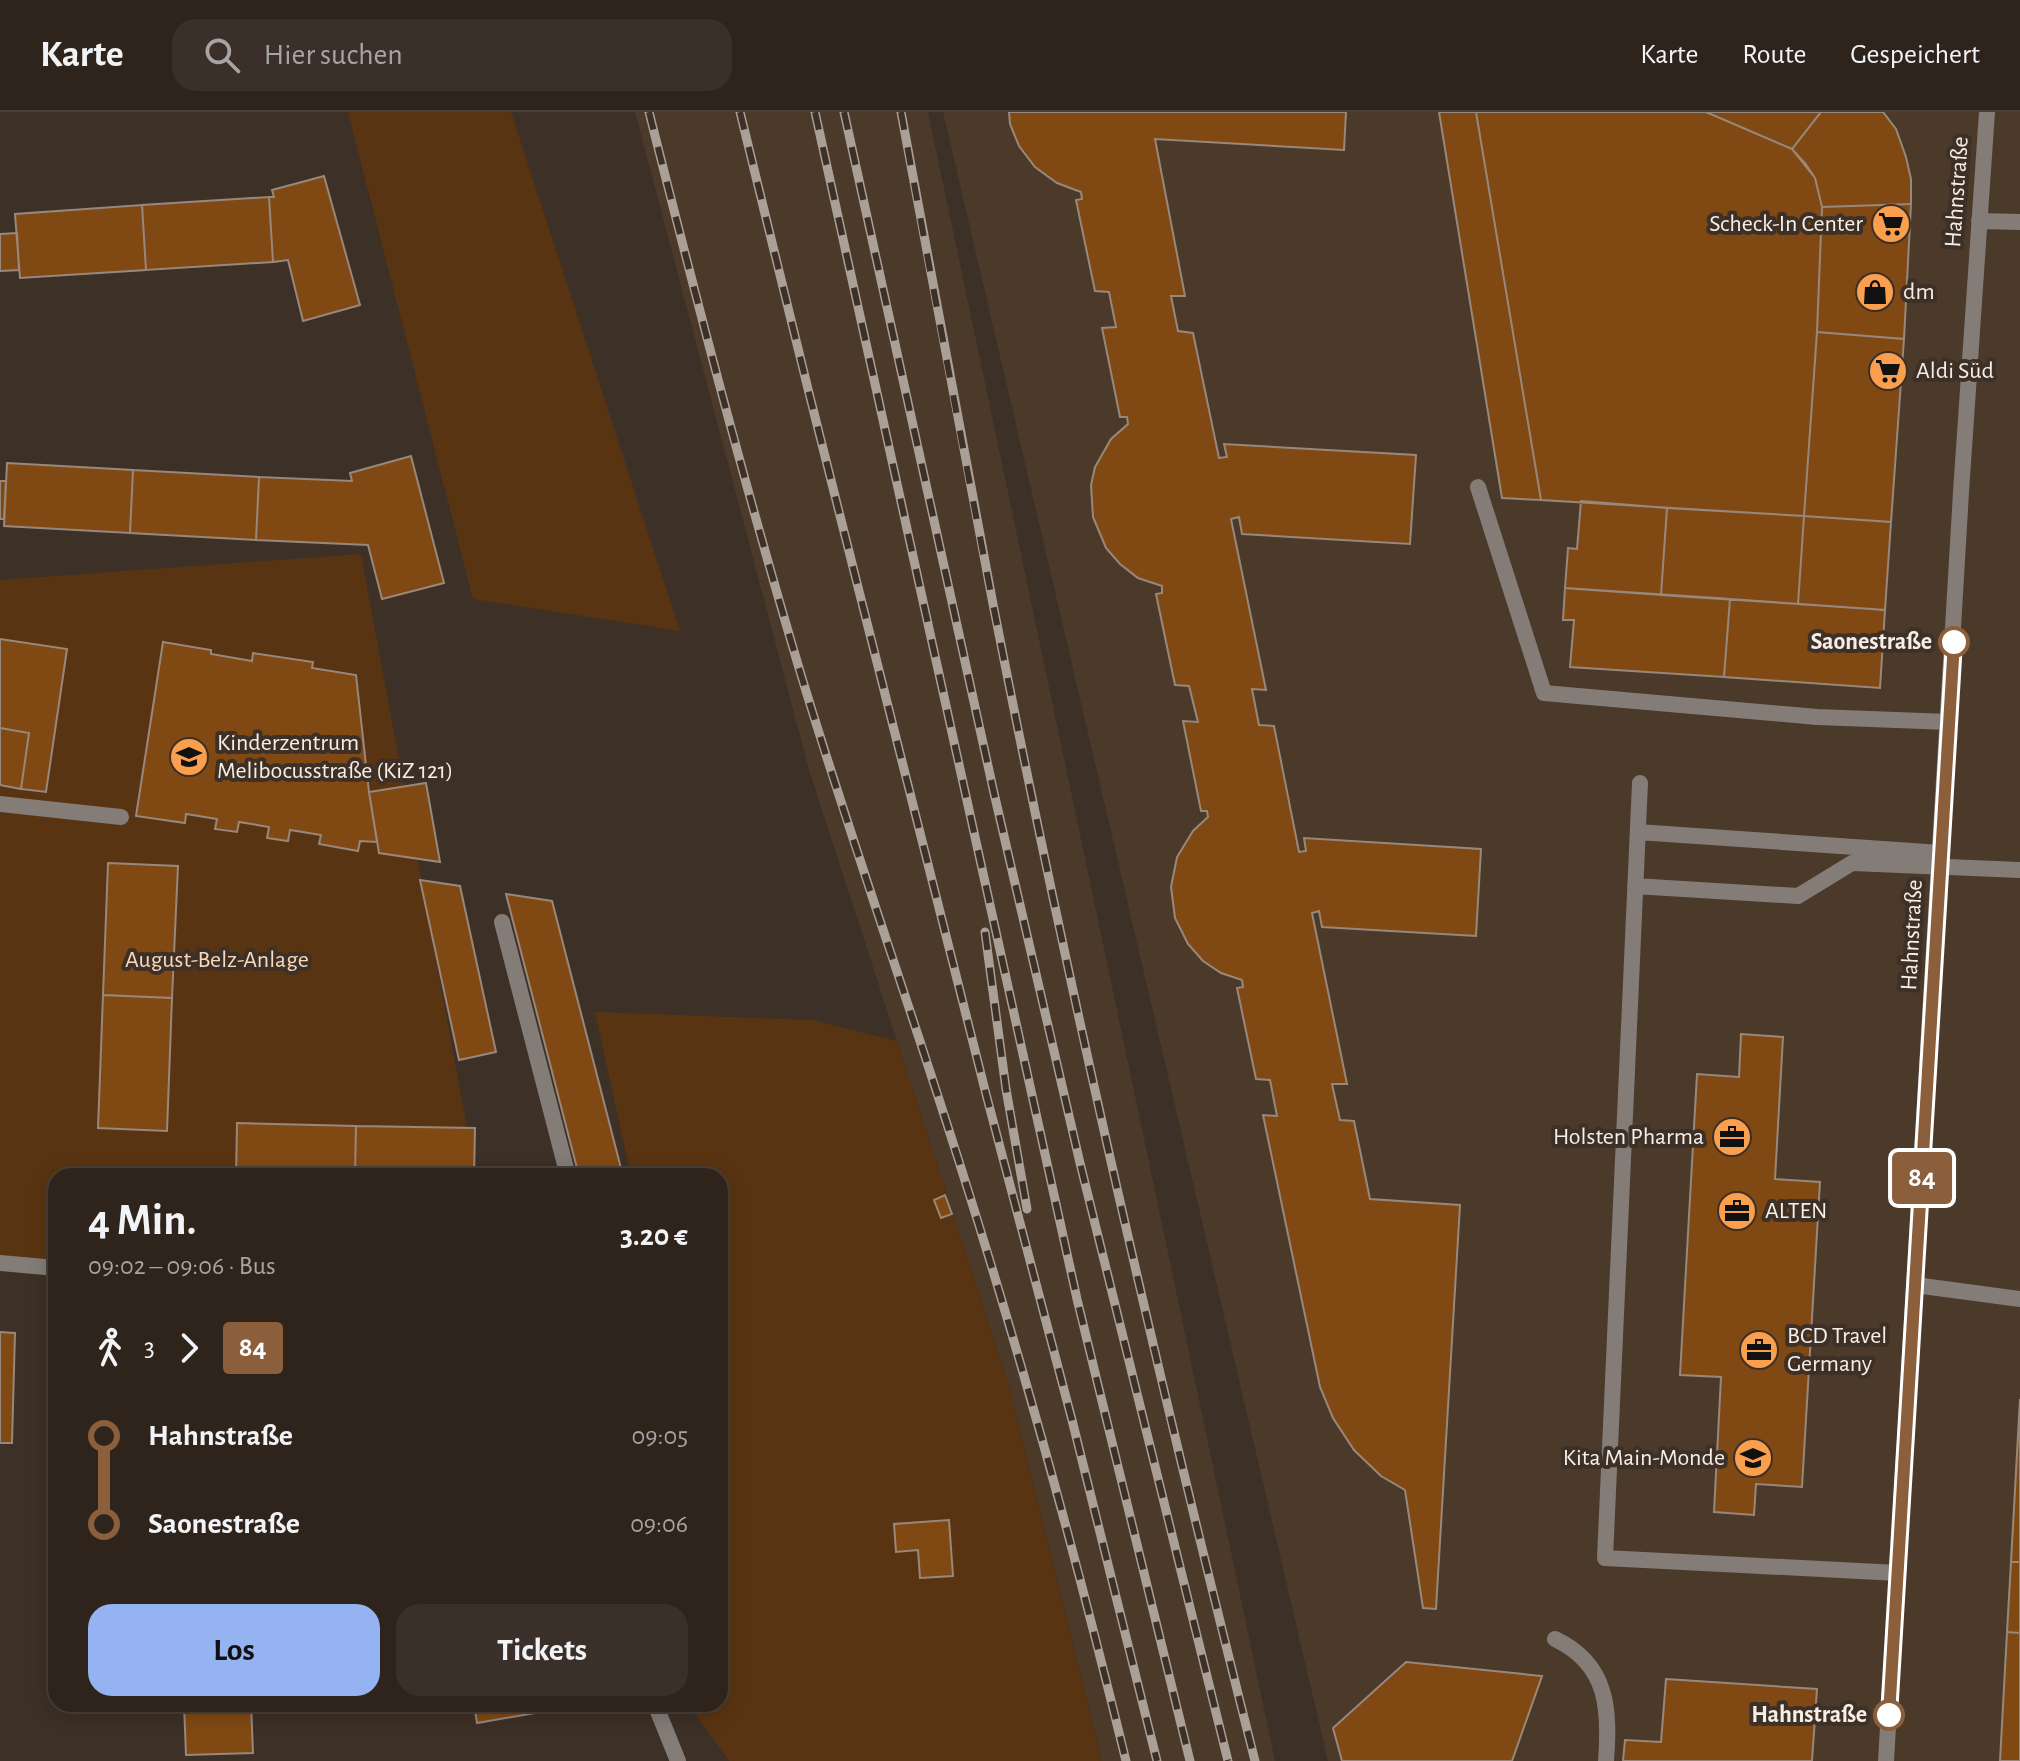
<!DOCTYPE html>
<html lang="de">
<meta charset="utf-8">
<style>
:root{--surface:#2e241c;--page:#3a3029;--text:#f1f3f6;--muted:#a7a4a3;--line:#49413b;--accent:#95b2f1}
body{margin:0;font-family:"Alegreya Sans",sans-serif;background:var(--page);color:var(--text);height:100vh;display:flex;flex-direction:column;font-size:30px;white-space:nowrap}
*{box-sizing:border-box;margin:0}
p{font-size:26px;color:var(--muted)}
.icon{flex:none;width:44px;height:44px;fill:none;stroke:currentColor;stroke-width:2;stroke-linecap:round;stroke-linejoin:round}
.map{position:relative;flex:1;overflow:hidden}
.panel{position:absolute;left:48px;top:1056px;width:680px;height:544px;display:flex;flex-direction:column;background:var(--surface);border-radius:24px;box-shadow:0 4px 20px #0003,0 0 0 2px var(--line)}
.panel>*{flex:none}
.badge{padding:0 16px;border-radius:6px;font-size:28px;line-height:52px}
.map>.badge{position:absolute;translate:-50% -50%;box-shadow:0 0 0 4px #fff}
.legs{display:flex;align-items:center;gap:12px;height:88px;padding:0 40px;font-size:26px}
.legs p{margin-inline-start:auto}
.overview{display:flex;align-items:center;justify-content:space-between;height:136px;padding:0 40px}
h1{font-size:44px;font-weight:700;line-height:60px}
.button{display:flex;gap:16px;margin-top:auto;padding:16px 40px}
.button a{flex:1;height:92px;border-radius:24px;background:var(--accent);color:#111;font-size:32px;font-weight:700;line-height:92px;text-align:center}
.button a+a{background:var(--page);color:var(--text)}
ul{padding:0 40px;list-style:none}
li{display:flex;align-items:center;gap:28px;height:88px;font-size:30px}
li i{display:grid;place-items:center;width:12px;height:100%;margin:0 10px;background:currentColor}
li i::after{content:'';width:20px;height:20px;margin:-10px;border:6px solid;border-radius:50%;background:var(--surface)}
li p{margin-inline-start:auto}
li:first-child i{background:linear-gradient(#0000 50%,currentColor 0)}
li:last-child i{background:linear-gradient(currentColor 50%,#0000 0)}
header{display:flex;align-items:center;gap:48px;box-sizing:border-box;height:112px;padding:0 40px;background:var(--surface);border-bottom:2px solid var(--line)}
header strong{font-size:38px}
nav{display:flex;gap:44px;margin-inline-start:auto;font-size:28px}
.search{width:560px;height:72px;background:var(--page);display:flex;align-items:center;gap:20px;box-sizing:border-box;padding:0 28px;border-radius:24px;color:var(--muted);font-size:30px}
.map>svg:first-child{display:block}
.built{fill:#4b392a}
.green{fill:#593412}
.building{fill:#804913;stroke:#98887c;stroke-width:2}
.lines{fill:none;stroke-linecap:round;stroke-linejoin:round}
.lane{stroke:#837c77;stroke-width:16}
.street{stroke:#837c77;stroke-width:16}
.rail-casing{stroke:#aaa098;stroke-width:9}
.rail{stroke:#3d3026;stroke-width:6;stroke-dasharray:18;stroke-linecap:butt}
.line-1-casing{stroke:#fff;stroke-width:18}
.line-1{stroke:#8b5e3c;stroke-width:12}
.stop-1-dot{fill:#fff;stroke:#8b5e3c;stroke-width:4}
.labels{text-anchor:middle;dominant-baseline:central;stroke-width:8;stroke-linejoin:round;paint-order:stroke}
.street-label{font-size:24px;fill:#f7eee8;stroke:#3d3026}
.poi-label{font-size:24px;fill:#f7eee8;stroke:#3d3026;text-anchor:start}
.stop-label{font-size:24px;font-weight:bold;fill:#f7eee8;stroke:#3d3026;text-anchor:end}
.park-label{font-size:24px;fill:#fad8be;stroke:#3d3026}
</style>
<header>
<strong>Karte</strong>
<div class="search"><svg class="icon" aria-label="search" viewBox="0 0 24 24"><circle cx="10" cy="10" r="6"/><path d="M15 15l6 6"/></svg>Hier suchen</div>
<nav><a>Karte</a><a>Route</a><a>Gespeichert</a></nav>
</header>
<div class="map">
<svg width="2020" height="1649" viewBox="0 0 2020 1649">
<rect width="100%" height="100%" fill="#3d3026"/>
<path class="built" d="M635 0H928L1275 1649H1102L1010 1277 809 658Z
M943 0H2020V1649H1328Z"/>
<path class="green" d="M348 0H511L680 519 473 487Z
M361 442 476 1064H56V1156L0 1149V468Z
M595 900 812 908 897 929 1010 1277 1102 1649H729L688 1592H720V1064H631Z"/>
<path class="building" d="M1009 0H1346L1344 38 1155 27 1185 184H1171L1178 219 1193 221 1219 346 1227 345 1224 332 1416 343 1410 432 1242 422 1239 405 1231 407 1266 578 1252 577 1259 613 1274 614 1299 740 1306 739 1304 726 1481 737 1476 824 1322 815 1319 799 1312 801 1347 972H1332L1340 1008 1354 1009 1370 1087 1460 1093 1436 1497 1423 1496 1405 1378 1381 1364 1354 1338 1333 1306 1320 1275 1263 1003 1277 1004 1270 968 1256 967 1237 876 1243 875 1242 868 1221 861 1203 849 1188 832 1175 806 1171 775 1177 745 1193 719 1208 705 1207 699H1201L1183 609 1198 610 1189 574 1175 573 1156 482 1162 481V474L1138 466 1120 452 1106 436 1093 405 1091 373 1095 355 1111 327 1128 312 1127 305H1120L1102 216 1116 215 1109 180 1095 179 1076 88 1082 87 1081 80 1057 71 1035 55 1019 34 1010 12Z
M1439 0H1476L1541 388 1502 386Z
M1476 0H1706L1792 37 1805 51 1815 66 1822 95 1817 220 1804 404 1541 388Z
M1706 0H1821L1792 37Z
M1821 0H1883L1896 17 1906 45 1911 67V92L1822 95 1815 66 1792 37Z
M324 64 360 193 303 209 288 148 273 150 269 85H274L272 78Z
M269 85 273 150 146 158 142 93Z
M1911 92 1904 227 1817 220 1822 95Z
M142 93 146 158 20 166 15 102Z
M17 121 19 158 0 159V122Z
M1817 220 1904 227 1891 410 1804 404Z
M411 344 444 471 382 487 368 433 256 428 259 365 352 369 350 361Z
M7 351 133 358 130 421 4 414Z
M133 358 259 365 256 428 130 421Z
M0 369H6L4 407H0Z
M1581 389 1667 396 1661 483 1565 476 1568 436 1577 437Z
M1667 396 1804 404 1798 492 1661 483Z
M1804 404 1891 410 1885 498 1798 492Z
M1565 476 1730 487 1724 565 1570 555 1574 508H1563Z
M1730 487 1885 498 1880 576 1724 565Z
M0 527 67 537 46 680 21 677 29 621 0 616Z
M163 530 211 538V542L252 549 253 541 313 550 312 556 356 563 369 680 377 730 360 729 358 739 319 732 321 723 290 718 288 729 267 726 269 715 239 710 237 720 215 717 217 707 186 702 185 711 136 704Z
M0 616 29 621 21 677 0 673Z
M426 671 440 750 379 741 369 680Z
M108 751 178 754 172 886 103 883Z
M420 768 460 774 496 940 459 948Z
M506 782 552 789 623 1064H579Z
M103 883 172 886 167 1019 98 1016Z
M1741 922 1783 925 1775 1067 1820 1070 1802 1375 1756 1372 1754 1403 1714 1400 1721 1265 1680 1263 1697 962 1739 965Z
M237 1011 356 1014 355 1064H236Z
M356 1014 475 1016 474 1064H355Z
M945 1083 952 1102 941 1106 934 1088Z
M0 1220 15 1221 12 1331H0Z
M2020 1287V1450H2011Z
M949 1408 953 1464 920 1466 918 1438 896 1440 894 1412Z
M2011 1450H2020V1521L2007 1520Z
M2007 1520 2020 1521V1649H2000Z
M1406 1550 1542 1564 1512 1649H1342L1333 1616Z
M1666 1567 1817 1577 1812 1649H1623L1625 1628 1661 1630Z
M184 1592H251L253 1641 186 1643Z
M474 1592H539L541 1600 477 1611Z"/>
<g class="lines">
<path class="lane" d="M1478 375 1544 581 1817 605 1949 610
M1640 671 1605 1446 1898 1461
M0 692 121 705
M1638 720 1941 741
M1635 774 1798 784 1852 751 2020 758
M502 810 568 1064
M1915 1173 2020 1187
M1555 1527C1608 1552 1610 1597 1606 1649"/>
<path class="street" d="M1979 109 2020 110
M0 1151 56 1156
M655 1592 678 1649
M1886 1649 1961 380 1987 0"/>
<g class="rail-casing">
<path id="rail" d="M649 0C697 190 746 379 802 566 854 737 914 905 967 1075 1027 1265 1079 1456 1126 1649
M740 0 808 277 986 982 1072 1308 1157 1649
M815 0 1077 1187 1190 1649
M844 0 994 681 1080 1051 1228 1649
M901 0C931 164 961 328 993 492 1069 880 1158 1266 1255 1649
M985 820 1006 977 1027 1097"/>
</g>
<use href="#rail" class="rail"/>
</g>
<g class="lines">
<g class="line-1-casing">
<path id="line-1" d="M1889 1603 1954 530"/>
</g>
<use href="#line-1" class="line-1"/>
</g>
<defs>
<g id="supermarket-disc" transform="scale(2)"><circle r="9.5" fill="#fa9f4e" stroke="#3d3026"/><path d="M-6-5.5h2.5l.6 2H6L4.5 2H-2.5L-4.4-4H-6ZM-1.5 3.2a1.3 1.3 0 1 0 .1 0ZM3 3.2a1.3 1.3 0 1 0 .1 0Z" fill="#111"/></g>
<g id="shop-disc" transform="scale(2)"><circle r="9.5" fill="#fa9f4e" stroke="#3d3026"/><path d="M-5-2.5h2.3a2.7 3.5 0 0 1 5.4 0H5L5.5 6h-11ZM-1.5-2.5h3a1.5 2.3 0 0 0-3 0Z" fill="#111"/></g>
<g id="school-disc" transform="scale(2)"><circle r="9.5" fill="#fa9f4e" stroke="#3d3026"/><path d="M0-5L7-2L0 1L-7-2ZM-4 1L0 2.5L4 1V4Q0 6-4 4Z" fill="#111"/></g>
<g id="office-disc" transform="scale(2)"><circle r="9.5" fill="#fa9f4e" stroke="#3d3026"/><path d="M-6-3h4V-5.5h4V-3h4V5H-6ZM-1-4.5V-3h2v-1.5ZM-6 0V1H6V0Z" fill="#111"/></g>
</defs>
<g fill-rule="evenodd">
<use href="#supermarket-disc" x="1891" y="112"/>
<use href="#shop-disc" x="1875" y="180"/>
<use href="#supermarket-disc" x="1888" y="259"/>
<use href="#school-disc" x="189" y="645"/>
<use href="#office-disc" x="1732" y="1025"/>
<use href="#office-disc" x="1737" y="1099"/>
<use href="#office-disc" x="1759" y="1238"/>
<use href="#school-disc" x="1753" y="1346"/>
</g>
<g class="stop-1-dot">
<circle cx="1954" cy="530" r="14"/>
<circle cx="1889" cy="1603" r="14"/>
</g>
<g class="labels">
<g class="street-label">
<text transform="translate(1957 80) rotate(-86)">Hahnstraße</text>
<text transform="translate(1912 823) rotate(-87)">Hahnstraße</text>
</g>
<g class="poi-label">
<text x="1863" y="112" text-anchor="end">Scheck-In Center</text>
<text x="1903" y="180">dm</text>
<text x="1916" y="259">Aldi Süd</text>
<text x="217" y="631">Kinderzentrum<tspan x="217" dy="28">Melibocusstraße (KiZ 121)</tspan></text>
<text x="1704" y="1025" text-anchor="end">Holsten Pharma</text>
<text x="1765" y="1099">ALTEN</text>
<text x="1787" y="1224">BCD Travel<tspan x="1787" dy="28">Germany</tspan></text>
<text x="1725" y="1346" text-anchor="end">Kita Main-Monde</text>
</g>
<g class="stop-label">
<text x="1932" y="530">Saonestraße</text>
<text x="1867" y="1603">Hahnstraße</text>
</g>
<g class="park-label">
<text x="217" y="848">August-Belz-Anlage</text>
</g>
</g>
</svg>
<b class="badge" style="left:1922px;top:1066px;background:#8b5e3c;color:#fff">84</b>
<section class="panel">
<div class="overview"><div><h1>4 Min.</h1><p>09:02 – 09:06 · Bus</p></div><b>3.20 €</b></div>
<div class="legs"><svg class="icon" aria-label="walk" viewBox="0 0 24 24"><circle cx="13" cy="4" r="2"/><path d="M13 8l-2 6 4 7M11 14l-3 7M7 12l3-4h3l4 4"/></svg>3<svg class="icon" aria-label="forward" viewBox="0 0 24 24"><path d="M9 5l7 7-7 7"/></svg><b class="badge" style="background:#8b5e3c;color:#fff">84</b></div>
<ul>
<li><i style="color:#8b5e3c"></i><b>Hahnstraße</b><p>09:05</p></li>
<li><i style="color:#8b5e3c"></i><b>Saonestraße</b><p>09:06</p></li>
</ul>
<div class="button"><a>Los</a><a>Tickets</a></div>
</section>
</div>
